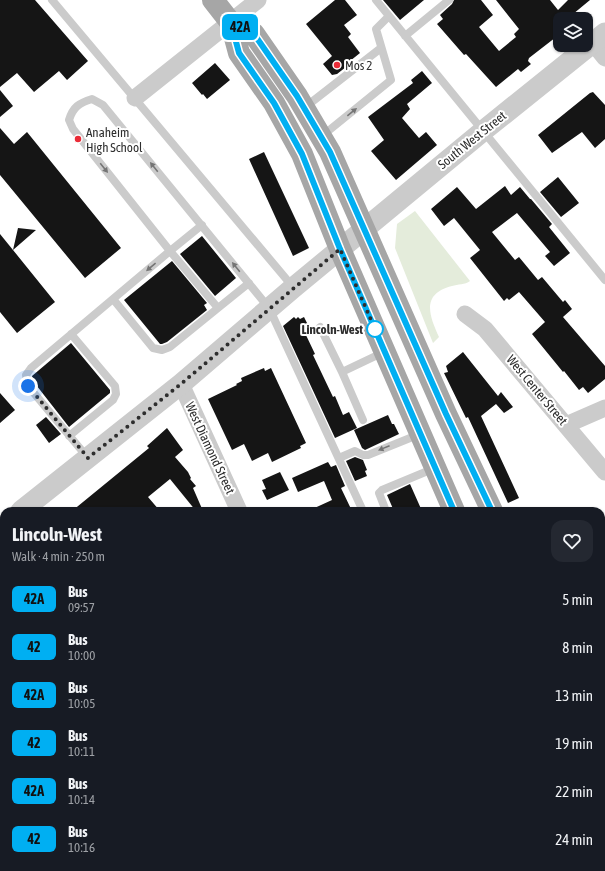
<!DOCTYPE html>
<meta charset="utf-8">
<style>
:root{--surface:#171b24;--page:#242831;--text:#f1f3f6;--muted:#9ea1a6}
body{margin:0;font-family:"Asap Condensed",sans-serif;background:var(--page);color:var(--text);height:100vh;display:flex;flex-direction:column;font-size:15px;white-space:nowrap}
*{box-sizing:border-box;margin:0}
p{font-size:13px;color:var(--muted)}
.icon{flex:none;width:22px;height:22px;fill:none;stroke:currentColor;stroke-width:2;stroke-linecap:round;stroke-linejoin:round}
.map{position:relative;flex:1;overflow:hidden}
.details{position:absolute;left:0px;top:507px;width:605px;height:364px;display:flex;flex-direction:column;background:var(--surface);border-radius:12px 12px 0 0;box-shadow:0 1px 3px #0004}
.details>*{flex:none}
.badge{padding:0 8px;border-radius:6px;font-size:14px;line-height:26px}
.fabs{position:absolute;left:553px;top:12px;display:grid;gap:8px}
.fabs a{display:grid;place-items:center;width:40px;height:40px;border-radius:8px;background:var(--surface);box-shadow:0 1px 3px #0004;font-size:20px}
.you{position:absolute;width:20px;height:20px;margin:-10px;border:3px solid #fff;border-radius:50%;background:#1a73e8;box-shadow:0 0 0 6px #1a73e833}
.map>.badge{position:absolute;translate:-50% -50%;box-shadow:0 0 0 2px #fff}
.round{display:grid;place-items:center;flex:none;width:42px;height:42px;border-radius:12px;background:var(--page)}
.headline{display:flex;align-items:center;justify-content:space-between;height:68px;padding:0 12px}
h1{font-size:19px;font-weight:700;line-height:30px}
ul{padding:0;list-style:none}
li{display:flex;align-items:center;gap:12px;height:48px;padding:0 12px}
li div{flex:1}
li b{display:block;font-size:15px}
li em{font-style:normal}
li .badge{min-width:44px;font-weight:700;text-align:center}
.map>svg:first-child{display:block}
.green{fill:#e4ecdb}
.building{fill:#151515}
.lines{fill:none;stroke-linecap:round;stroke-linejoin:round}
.service{stroke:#cbcbcb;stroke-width:8}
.minor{stroke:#cbcbcb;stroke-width:17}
.tertiary{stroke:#cbcbcb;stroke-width:21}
.primary{stroke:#a6a6a6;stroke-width:22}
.motorway{stroke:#959595;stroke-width:22}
.oneway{fill:#757575}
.line-casing{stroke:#fff;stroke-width:9}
.line{stroke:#00aff2;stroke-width:6}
.walk{stroke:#2e2e2e;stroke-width:4;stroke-dasharray:0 7.2}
.poi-dot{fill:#ea2b37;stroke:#fff;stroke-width:1.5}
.stop-dot{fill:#fff;stroke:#00aff2;stroke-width:2}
.labels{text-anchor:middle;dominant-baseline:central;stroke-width:4;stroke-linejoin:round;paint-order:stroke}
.poi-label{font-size:13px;fill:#2e2e2e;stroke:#fff;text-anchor:start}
.street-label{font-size:13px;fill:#2e2e2e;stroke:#fff}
.stop-label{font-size:13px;font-weight:bold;fill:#2e2e2e;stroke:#fff;text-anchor:end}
</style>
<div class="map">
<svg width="605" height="871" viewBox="0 0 605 871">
<rect width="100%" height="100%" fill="#fff"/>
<path class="green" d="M415 211 470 281C465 285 458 284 452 286 421 294 429 315 439 337L433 343 395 248 397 224Z"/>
<path class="building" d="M0 0H35L88 61 67 80 59 71 34 92 17 73 0 87Z
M335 0H345L357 15 344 25 351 34 348 37 360 53 345 65 346 67 337 74 332 75 323 64 332 56 306 24Z
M383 0H424L400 20Z
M454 0H481L493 15 479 27 499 51 516 37 514 34 519 29 496 0H550L558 10 568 0H590L567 19H560V34L529 58 528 61 531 64 521 72 518 69 496 87 466 54 464 55 437 24 443 19 440 15 452 4Z
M215 63 230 80 207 99 203 94 202 95 192 83Z
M422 71 432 83 407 104 410 109 402 118 419 138 426 132 437 145 396 180 371 151 384 140 368 117 413 83 411 80Z
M0 90 13 106 0 117Z
M593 92 605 105V139L595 148 582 132 552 153 538 135 590 93Z
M0 128 14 144 27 132 121 248 85 278 0 175Z
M264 152 309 248 293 256 249 159Z
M558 177 579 203 561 217 540 192Z
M505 186 511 195 520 187 530 199H531L552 224 549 227 570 253 554 266 545 256 550 252 517 213 492 232 515 260 519 257 538 280 542 277 563 302 565 300 572 309 563 317 605 366V379L588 393 583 387 579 390 564 371 563 372 532 334 545 322 519 292 509 300 507 298 504 301 470 258 480 250 454 218 444 226 431 209 457 187 476 209Z
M18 228 36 230 13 250 55 302 17 333 0 312V234L13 250Z
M202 236 236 278 215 296 180 254Z
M172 261 207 303 204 305 207 310 167 342 162 344H160L124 300Z
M294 317 296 319 298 317 300 319 304 317 311 331 305 333 315 354 313 355 333 397 335 396 343 415 349 412 357 428 335 438 283 326Z
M71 343 110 390V393L69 427 33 381 32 376Z
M463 352 498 396 501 392 513 407 504 413 496 404 481 416 519 498 508 503 468 417 466 418 444 373 448 372 446 366Z
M264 368 265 371 271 368 306 443 300 446 301 448 272 462 268 453 252 461 244 444 232 450 208 399 237 385 236 384 242 381 241 378Z
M0 393 15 410 0 423Z
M388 415 392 424H394L399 434 365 450 362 448 354 430Z
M46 417 61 434 49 443 36 425Z
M167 428 183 450 175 457 188 472 191 478 190 479 196 486 193 488 203 511H196L170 479 148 497 160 511H72L149 448 147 446Z
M355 457 363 460 367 470 365 471 367 476 355 481 346 461Z
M328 462 331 467 336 465 345 486 341 488 352 511H308L332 500 324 481 298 492 292 478Z
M280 472 289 490 267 500 262 490 266 489 262 480Z
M410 484 422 511H394L387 495Z"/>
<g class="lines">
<path class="service" d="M52 0 293 287
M376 0 605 280
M405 36 449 0
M304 108 381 48
M322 136 391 80 376 29 389 16
M202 225 170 251 218 308 249 283
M113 299 153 348 162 350 170 347 218 308
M320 327 342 372 384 352
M342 372 363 420
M69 436 113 400 116 394 115 386 71 334
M88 458 28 386 26 375 31 368 170 251 73 129 69 120C73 107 79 103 92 99L103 105 269 308 363 511
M339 458 355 451 363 455H368L420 434
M386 511 379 493 382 490 435 468
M287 867 289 871"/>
<path class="minor" d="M593 43 605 58
M135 98 258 0
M465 314 485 329 605 472
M181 384 239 511
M566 425 605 408
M167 867 168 871
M403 867 405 871
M513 867V871"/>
<path class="tertiary" d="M21 511 181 384 293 288 483 131 605 33
M0 528 4 525"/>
<path class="primary" d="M213 0 231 23 254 34 297 96 330 152 446 414 492 511
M231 23 239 53 274 103 302 154 340 249 454 511
M601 730 605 738
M601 802 605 808"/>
<path class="motorway" d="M601 764 605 758"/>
</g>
<defs><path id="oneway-solid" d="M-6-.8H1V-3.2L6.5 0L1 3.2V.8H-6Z"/></defs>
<g class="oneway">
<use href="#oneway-solid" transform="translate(352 112) rotate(-39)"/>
<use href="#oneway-solid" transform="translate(154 167) rotate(-129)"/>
<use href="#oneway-solid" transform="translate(104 168) rotate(51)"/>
<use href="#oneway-solid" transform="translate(151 267) rotate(140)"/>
<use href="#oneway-solid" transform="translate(236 267) rotate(-129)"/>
<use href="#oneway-solid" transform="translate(384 448) rotate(158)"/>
</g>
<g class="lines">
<g class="line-casing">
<path id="line" d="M454 511 340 249 302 154 274 103 239 53 231 23 254 34 297 96 330 152 446 414 492 511"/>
</g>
<use href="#line" class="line"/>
<path class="walk" d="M28 386 88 458 181 384 340 249 375 329"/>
</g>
<g class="poi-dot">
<circle cx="337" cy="65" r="4"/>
<circle cx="78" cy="139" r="4"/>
</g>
<circle class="stop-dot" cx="375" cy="329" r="8"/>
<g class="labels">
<g class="poi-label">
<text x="345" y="65">Mos 2</text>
<text x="86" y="132">Anaheim<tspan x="86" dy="15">High School</tspan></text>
</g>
<g class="street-label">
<text transform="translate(472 140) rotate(-39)">South West Street</text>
<text transform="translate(537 390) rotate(50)">West Center Street</text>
<text transform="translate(210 448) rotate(65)">West Diamond Street</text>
</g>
<g class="stop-label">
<text x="363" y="329">Lincoln-West</text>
</g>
</g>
</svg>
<div class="fabs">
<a><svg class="icon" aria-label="layers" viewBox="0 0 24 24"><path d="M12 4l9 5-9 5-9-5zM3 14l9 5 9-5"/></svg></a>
</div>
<div class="you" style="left:28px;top:386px"></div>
<b class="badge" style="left:240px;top:27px;background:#00aff2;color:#111">42A</b>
<section class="details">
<div class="headline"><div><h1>Lincoln-West</h1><p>Walk · 4 min · 250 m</p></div><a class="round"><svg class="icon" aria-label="heart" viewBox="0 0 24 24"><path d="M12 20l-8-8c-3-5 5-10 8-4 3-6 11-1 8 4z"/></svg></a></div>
<ul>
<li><span class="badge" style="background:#00aff2;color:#111">42A</span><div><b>Bus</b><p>09:57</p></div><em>5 min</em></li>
<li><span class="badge" style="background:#00aff2;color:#111">42</span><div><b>Bus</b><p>10:00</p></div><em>8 min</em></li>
<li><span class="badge" style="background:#00aff2;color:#111">42A</span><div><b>Bus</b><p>10:05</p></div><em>13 min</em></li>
<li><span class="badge" style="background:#00aff2;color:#111">42</span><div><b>Bus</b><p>10:11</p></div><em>19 min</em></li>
<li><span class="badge" style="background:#00aff2;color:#111">42A</span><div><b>Bus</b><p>10:14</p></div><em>22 min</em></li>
<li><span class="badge" style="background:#00aff2;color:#111">42</span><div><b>Bus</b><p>10:16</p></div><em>24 min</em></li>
</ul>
</section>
</div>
